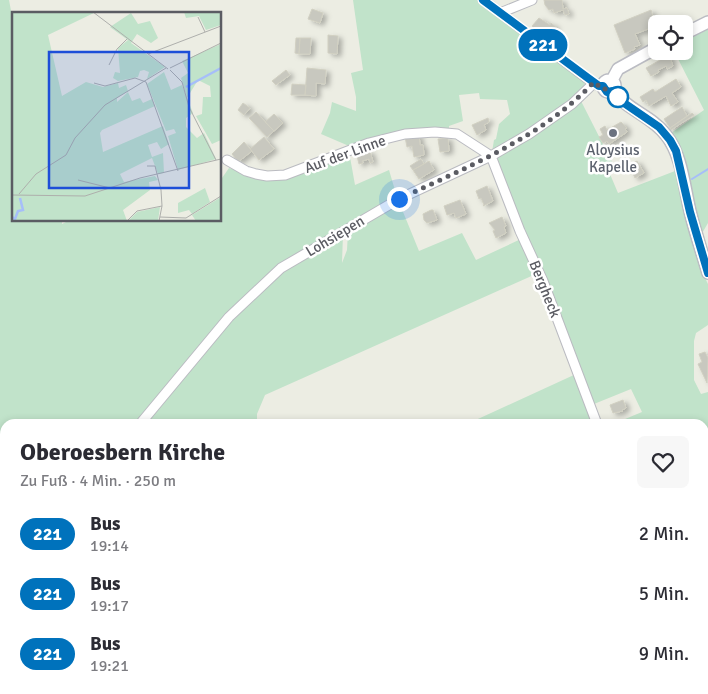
<!DOCTYPE html>
<html lang="de">
<meta charset="utf-8">
<style>
:root{--surface:#fff;--page:#f7f7f7;--text:#2b2b33;--muted:#7c7c81}
body{margin:0;font-family:Signika,sans-serif;background:var(--page);color:var(--text);height:100vh;display:flex;flex-direction:column;font-size:19px;white-space:nowrap}
*{box-sizing:border-box;margin:0}
p{font-size:16px;color:var(--muted)}
.icon{flex:none;width:28px;height:28px;fill:none;stroke:currentColor;stroke-width:2;stroke-linecap:round;stroke-linejoin:round}
.map{position:relative;flex:1;overflow:hidden}
.side{position:absolute;left:0px;top:419px;width:709px;height:276px;display:flex;flex-direction:column;background:var(--surface);border-radius:15px 15px 0 0;box-shadow:0 2px 8px #0003}
.side>*{flex:none}
.badge{padding:0 10px;border-radius:16px;font-size:18px;line-height:32px}
.controls{position:absolute;left:648px;top:15px;display:grid;gap:10px}
.controls a{display:grid;place-items:center;width:45px;height:45px;border-radius:8px;background:var(--surface);box-shadow:0 2px 8px #0003;font-size:25px}
.you{position:absolute;width:25px;height:25px;margin:-12px;border:4px solid #fff;border-radius:50%;background:#1a73e8;box-shadow:0 0 0 8px #1a73e833}
.map>.badge{position:absolute;translate:-50% -50%;box-shadow:0 0 0 2px #fff}
.round{display:grid;place-items:center;flex:none;width:52px;height:52px;border-radius:8px;background:var(--page)}
.overview{display:flex;align-items:center;justify-content:space-between;height:85px;padding:0 20px}
h1{font-size:24px;font-weight:700;line-height:38px}
ul{padding:0;list-style:none}
li{display:flex;align-items:center;gap:15px;height:60px;padding:0 20px}
li div{flex:1}
li b{display:block;font-size:19px}
li em{font-style:normal}
li .badge{min-width:55px;font-weight:700;text-align:center}
.map>svg:first-child{display:block}
.green{fill:#c1e3ca}
.lines{fill:none;stroke-linecap:round;stroke-linejoin:round}
.stream{stroke:#a6bef9;stroke-width:2}
.building{fill:#c8c8bf;stroke:#d1d0c2;filter:url(#shadow)}
.street-casing{stroke:#babbc1;stroke-width:11}
.secondary-casing{stroke:#bbbcc3;stroke-width:14}
.street{stroke:#fff;stroke-width:9}
.secondary{stroke:#fff;stroke-width:11}
.line-casing{stroke:#fff;stroke-width:11}
.line{stroke:#0072bc;stroke-width:8}
.walk{stroke:#5b5c63;stroke-width:5;stroke-dasharray:0 9}
.stop-dot{fill:#fff;stroke:#0072bc;stroke-width:2.5}
.worship-dot{fill:#6b7280;stroke:#fff;stroke-width:2}
.labels{text-anchor:middle;dominant-baseline:central;stroke-width:5;stroke-linejoin:round;paint-order:stroke}
.worship-label{font-size:15px;fill:#5b616d;stroke:#fff}
.street-label{font-size:15px;fill:#5b5c63;stroke:#fff}
.inset-river{fill:none;stroke:#a6bef9;stroke-width:2.5}
.inset-road{fill:none;stroke:#aeafac;stroke-width:1}
.view{fill:#1d4ed8;fill-opacity:0.15;stroke:#1d4ed8;stroke-width:2.5}
.inset-edge{fill:none;stroke:#5b5c63;stroke-width:2.5}
</style>
<div class="map">
<svg width="708" height="694" viewBox="0 0 708 694">
<defs>
<filter id="shadow"><feDropShadow dx="4" dy="2.5" stdDeviation="2.5" flood-color="#0004"/></filter>
</defs>
<rect width="100%" height="100%" fill="#ecede3"/>
<path class="green" d="M0 0H9L14 27V220H62V224L70 220H220V176L222 178 229 168 262 178 345 153 350 157 355 185 389 170 397 197 291 258 343 234 342 263 347 250 348 231 399 202 419 251 462 233 476 260 521 239 536 274 265 395 257 414V424H5V690H107L117 694H0Z
M353 0H477L584 79 585 87C556 112 525 132 492 152L494 140 496 139 499 124 510 114 507 100 480 99 479 93 459 95 463 121 449 126V130L349 146 321 134 330 113 332 102 356 111V97L351 73 363 70Z
M708 26V223L701 235 671 133 704 110 674 51H684V39Z
M581 101 613 164 607 167 618 193 675 171 691 235 704 276 708 284V325L696 333 694 341V380L701 394 708 392V588L704 590V424H613L642 412 631 389 594 404 496 161 498 155Z
M576 374 595 424H467Z
M130 690H509L510 694H118H124Z"/>
<g class="lines">
<path class="stream" d="M692 179 708 169"/>
</g>
<path class="building" d="M544 0H562L563 9 567 8 569 14 565 15 563 10 554 13 553 9 549 10 545 5Z
M312 9 323 13 320 23 308 19Z
M651 10 656 26 635 34 640 45 634 47 635 49 625 53 614 25Z
M539 18 550 25 551 23 556 27 550 36 536 27 535 29 532 26Z
M328 35 338 36 337 54 328 53Z
M296 38H300L299 54 295 53Z
M300 38H311L310 54H299Z
M669 55 673 66 667 69 666 66 658 70 659 72 651 76 646 68Z
M307 68 326 70 325 84 316 83V96L305 95Z
M286 70 290 75 276 85 272 81Z
M676 79 681 87 672 93 678 102 671 106 666 96 649 106 646 100 643 102 640 97 653 89 655 92Z
M292 84 306 85 305 95H291Z
M243 103 250 108 244 115 238 110Z
M682 107 687 116 670 128 664 119Z
M256 112 274 131 267 137 249 118Z
M692 113 694 115 671 130 670 128Z
M274 114 283 123 274 131 265 122Z
M488 118 489 122 484 125 486 130 477 135 472 125Z
M621 122 627 128 625 129 627 132 609 144 607 141 603 143 599 137 603 135 600 129 605 126 607 130Z
M419 135 420 145H423L424 155 414 157 412 146 407 147 405 137Z
M264 137 274 149 259 160 250 149Z
M448 138 449 151 440 152 438 139Z
M244 142 252 151 238 162 232 154Z
M361 151V153L370 151 373 162 370 163 369 159 362 161 363 163 359 164 356 152Z
M421 159 424 164 413 170 410 166Z
M429 161 434 170 419 179 413 170Z
M637 161 644 173 635 178 629 165Z
M487 186 493 201 483 206 484 205 481 198 479 199 476 191Z
M460 200 466 214 456 218 454 213 447 215 444 206Z
M431 210H433L437 220 427 223 424 220 423 214Z
M502 217 506 226 504 227 506 233 496 238 493 231 495 230 489 223Z
M705 352 708 358 707 383 698 364 702 362 699 354Z
M623 400 626 408 622 410 623 411 613 413 610 405Z"/>
<g class="lines">
<g class="street-casing">
<path id="street" d="M483 0 588 79 599 86H603
M500 13 532 0
M491 156 520 231 543 281 597 424
M227 160 246 171 256 174 267 176 285 175 369 143 405 134 435 132 457 134 491 156
M140 424 229 317 281 268 399 199 491 156 529 134 572 104 594 83
M0 583 5 581"/>
</g>
<g class="secondary-casing">
<path id="secondary" d="M684 34 708 22
M603 86a6 6 0 1 1 12 0a6 6 0 1 1-12 0Z
M612 80 618 69 656 48
M613 91C627 110 652 116 666 135 682 155 684 186 690 211 695 232 702 252 708 273
M704 592 708 591
M562 690 563 694
M306 694 317 690"/>
</g>
<use href="#street" class="street"/>
<use href="#secondary" class="secondary"/>
</g>
<g class="lines">
<g class="line-casing">
<path id="line" d="M483 0 588 78 599 86H603L607 92 613 91 624 103 659 127 670 140 676 151 690 212 708 273"/>
</g>
<use href="#line" class="line"/>
<path class="walk" d="M399 199C467 167 541 138 594 82L599 86H603L607 92 613 91 618 98V97"/>
</g>
<circle class="stop-dot" cx="618" cy="97" r="10"/>
<circle class="worship-dot" cx="613" cy="133" r="5"/>
<g class="labels">
<g class="worship-label">
<text x="613" y="150">Aloysius<tspan x="613" dy="17">Kapelle</tspan></text>
</g>
<g class="street-label">
<text transform="translate(345 154) rotate(-20)">Auf der Linne</text>
<text transform="translate(335 236) rotate(-31)">Lohsiepen</text>
<text transform="translate(545 289) rotate(68)">Bergheck</text>
</g>
</g>
<g transform="translate(12 12)">
<rect width="209" height="209" fill="#ecede3"/>
<path d="M0 0H84L36 23 50 84 74 70 91 75 106 71 107 76 114 73 116 79 105 86V90L116 80 120 89 128 86 131 91 140 87 143 94 90 118 88 121 91 140 151 114 157 132 149 137 145 130 136 133 140 145 151 141 152 161 146 162 140 146 108 162 112 170 143 164 146 168 137 170 138 178 111 198 115 209H0ZM172 0H209V13L194 18 187 4 174 6ZM119 1 126 12 138 9 146 26 139 31 125 22 119 31 153 55 135 67 137 60 132 58 128 59 126 65 106 69 101 66 103 60 108 61 106 36 116 28 98 15ZM209 32V128L200 132 184 104 190 102 191 85H199L198 74 186 68 175 86 169 66 176 61 170 49ZM152 60 159 78 170 73 181 101 174 106V115L185 126 192 121 204 147 166 158 156 124 164 121 162 117 154 119 135 72ZM193 176 198 190 180 202 177 198 166 201V191ZM209 185V209H184L180 203ZM148 195 146 209H116L125 200Z" fill="#c1e3ca"/>
<path class="inset-river" d="M174 75 209 56M0 205 3 207 6 199 11 198 8 186"/>
<path class="inset-road" d="M81 0 156 57M186 5 193 20M136 42 209 14M97 53 105 37 115 27M158 56 209 31M158 58 170 70 177 95 204 148M134 70 166 159M82 71 93 74 123 66 134 70M135 154H143L149 178 150 194 147 209M66 168 98 176M7 182 24 162 54 143 63 126 93 93 154 56M0 183 73 184 128 166 209 147M148 205 174 206 209 184M115 209 125 199 150 194"/>
<path class="view" d="M37 40H177V176H37Z"/>
<rect width="209" height="209" class="inset-edge"/>
</g>
</svg>
<div class="controls">
<a><svg class="icon" aria-label="locate" viewBox="0 0 24 24"><circle cx="12" cy="12" r="6"/><path d="M12 2v4M12 18v4M2 12h4M18 12h4"/></svg></a>
</div>
<div class="you" style="left:399px;top:199px"></div>
<b class="badge" style="left:543px;top:45px;background:#0072bc;color:#fff">221</b>
<section class="side">
<div class="overview"><div><h1>Oberoesbern Kirche</h1><p>Zu Fuß · 4 Min. · 250 m</p></div><a class="round"><svg class="icon" aria-label="heart" viewBox="0 0 24 24"><path d="M12 20l-8-8c-3-5 5-10 8-4 3-6 11-1 8 4z"/></svg></a></div>
<ul>
<li><span class="badge" style="background:#0072bc;color:#fff">221</span><div><b>Bus</b><p>19:14</p></div><em>2 Min.</em></li>
<li><span class="badge" style="background:#0072bc;color:#fff">221</span><div><b>Bus</b><p>19:17</p></div><em>5 Min.</em></li>
<li><span class="badge" style="background:#0072bc;color:#fff">221</span><div><b>Bus</b><p>19:21</p></div><em>9 Min.</em></li>
</ul>
</section>
</div>
